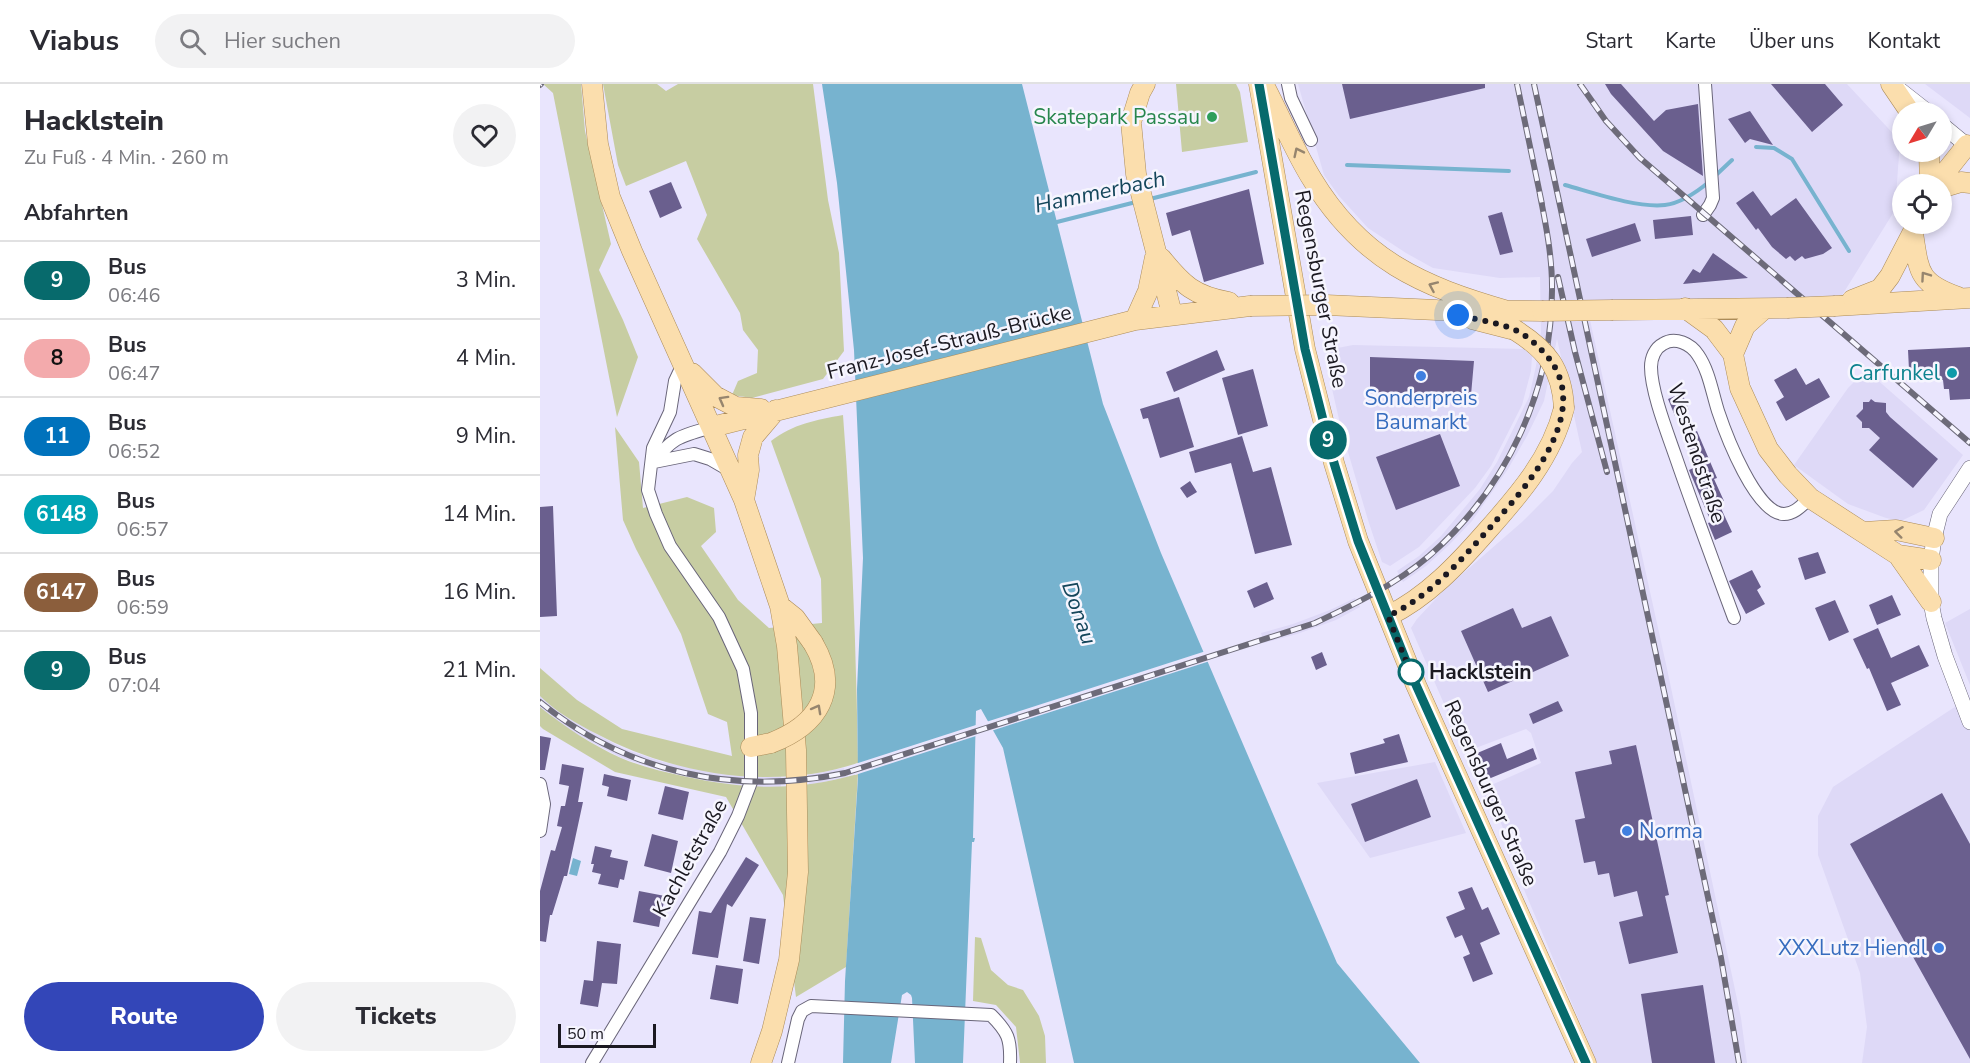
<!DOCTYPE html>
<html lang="de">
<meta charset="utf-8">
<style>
:root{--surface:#fff;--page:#f2f2f3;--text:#2b2b33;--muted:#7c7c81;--line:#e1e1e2;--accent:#3346b8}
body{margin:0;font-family:"Nunito Sans",sans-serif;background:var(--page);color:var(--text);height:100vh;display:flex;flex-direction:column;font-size:22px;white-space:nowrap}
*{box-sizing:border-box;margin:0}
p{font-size:20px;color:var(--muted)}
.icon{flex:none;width:33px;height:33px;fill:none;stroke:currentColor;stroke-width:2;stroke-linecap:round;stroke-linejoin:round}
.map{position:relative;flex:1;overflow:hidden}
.drawer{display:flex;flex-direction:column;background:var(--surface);width:540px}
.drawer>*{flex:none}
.badge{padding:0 12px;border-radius:20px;font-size:21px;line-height:39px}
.needle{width:39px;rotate:232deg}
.controls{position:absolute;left:1352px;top:18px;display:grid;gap:12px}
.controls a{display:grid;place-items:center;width:60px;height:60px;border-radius:50%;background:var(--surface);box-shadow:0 3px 9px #0003;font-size:30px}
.scale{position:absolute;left:18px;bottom:15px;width:98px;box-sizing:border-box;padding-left:6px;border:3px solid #1b1921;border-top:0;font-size:16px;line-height:21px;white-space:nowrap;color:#1b1921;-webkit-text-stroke:4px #f6f5fe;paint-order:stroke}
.you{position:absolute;width:30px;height:30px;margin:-15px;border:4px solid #fff;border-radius:50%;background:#1a73e8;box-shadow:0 0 0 9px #1a73e833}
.map>.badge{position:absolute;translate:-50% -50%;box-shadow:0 0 0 3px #fff}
h2{padding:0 24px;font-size:22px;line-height:54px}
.round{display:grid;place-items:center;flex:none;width:63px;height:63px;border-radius:32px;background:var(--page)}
.overview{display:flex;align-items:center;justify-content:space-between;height:102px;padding:0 24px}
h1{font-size:28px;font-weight:800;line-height:45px}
.action{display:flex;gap:12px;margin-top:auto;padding:12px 24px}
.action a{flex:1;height:69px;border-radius:36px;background:var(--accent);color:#fff;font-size:24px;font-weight:800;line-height:69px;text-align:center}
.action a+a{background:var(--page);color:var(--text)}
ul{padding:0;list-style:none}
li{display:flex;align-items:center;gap:18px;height:78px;padding:0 24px;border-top:2px solid var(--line)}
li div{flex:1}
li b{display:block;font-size:22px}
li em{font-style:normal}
li .badge{min-width:66px;font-weight:700;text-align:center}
header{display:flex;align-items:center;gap:36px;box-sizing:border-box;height:84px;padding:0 30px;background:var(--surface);border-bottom:2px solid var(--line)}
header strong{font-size:28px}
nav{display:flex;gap:33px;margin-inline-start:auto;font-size:21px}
.search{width:420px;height:54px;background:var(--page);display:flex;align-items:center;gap:15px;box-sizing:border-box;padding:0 21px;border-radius:33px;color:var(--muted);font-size:22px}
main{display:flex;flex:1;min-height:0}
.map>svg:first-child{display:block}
.built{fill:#ded9f7}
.green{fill:#c7cda2}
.water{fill:#77b3cf}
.pier{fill:#e9e5fd}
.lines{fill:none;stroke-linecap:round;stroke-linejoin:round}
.stream{stroke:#77b3cf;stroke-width:4}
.building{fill:#6a5f8e}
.minor-casing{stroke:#696579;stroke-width:14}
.tertiary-casing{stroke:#696579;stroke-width:16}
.primary-casing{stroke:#ab8b58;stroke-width:21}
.minor{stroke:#fff;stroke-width:12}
.tertiary{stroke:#fff;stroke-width:15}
.primary{stroke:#fbdead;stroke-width:20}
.rail-casing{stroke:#6d6b79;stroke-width:6}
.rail{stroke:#f6f5fe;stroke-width:4;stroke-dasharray:11;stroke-linecap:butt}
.primary-bridge-casing{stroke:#ab8b58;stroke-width:21;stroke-linecap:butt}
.primary-bridge{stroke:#fbdead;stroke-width:20}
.oneway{stroke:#96856e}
.line-casing{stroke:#fff;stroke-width:14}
.line{stroke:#076a6c;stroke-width:9}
.walk{stroke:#1b1921;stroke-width:6;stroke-dasharray:0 10.8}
.leisure-dot{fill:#2e9e5b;stroke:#f6f5fe;stroke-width:2}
.culture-dot{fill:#0f9aa8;stroke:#f6f5fe;stroke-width:2}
.shop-dot{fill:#3f7fe0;stroke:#f6f5fe;stroke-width:2}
.stop-dot{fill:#fff;stroke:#076a6c;stroke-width:3}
.labels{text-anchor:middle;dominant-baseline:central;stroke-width:5;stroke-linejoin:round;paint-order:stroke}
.leisure-label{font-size:21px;fill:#27864d;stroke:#f6f5fe;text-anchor:end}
.street-label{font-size:21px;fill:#1b1921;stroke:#f6f5fe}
.culture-label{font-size:21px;fill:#0d838f;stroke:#f6f5fe;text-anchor:end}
.shop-label{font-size:21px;fill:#366cbe;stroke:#f6f5fe}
.stop-label{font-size:21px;font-weight:bold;fill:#1b1921;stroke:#f6f5fe;text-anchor:start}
.water-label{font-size:22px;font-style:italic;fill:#14465b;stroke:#f6f5fe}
</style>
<header>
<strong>Viabus</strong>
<div class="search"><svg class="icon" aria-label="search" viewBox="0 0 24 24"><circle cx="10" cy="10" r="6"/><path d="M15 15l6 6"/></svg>Hier suchen</div>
<nav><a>Start</a><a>Karte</a><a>Über uns</a><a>Kontakt</a></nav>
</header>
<main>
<section class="drawer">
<div class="overview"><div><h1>Hacklstein</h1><p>Zu Fuß · 4 Min. · 260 m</p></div><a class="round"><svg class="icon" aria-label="heart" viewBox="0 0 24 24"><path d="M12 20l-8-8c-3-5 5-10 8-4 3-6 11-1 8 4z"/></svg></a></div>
<h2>Abfahrten</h2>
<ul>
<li><span class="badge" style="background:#076a6c;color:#fff">9</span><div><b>Bus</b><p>06:46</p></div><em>3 Min.</em></li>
<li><span class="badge" style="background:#f3aaac;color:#111">8</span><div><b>Bus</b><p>06:47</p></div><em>4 Min.</em></li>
<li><span class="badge" style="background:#0072bc;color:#fff">11</span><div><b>Bus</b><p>06:52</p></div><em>9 Min.</em></li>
<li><span class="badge" style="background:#00a3b4;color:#fff">6148</span><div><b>Bus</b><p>06:57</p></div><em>14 Min.</em></li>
<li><span class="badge" style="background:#8b5e3c;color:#fff">6147</span><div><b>Bus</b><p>06:59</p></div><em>16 Min.</em></li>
<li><span class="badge" style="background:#076a6c;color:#fff">9</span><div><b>Bus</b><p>07:04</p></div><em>21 Min.</em></li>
</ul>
<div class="action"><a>Route</a><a>Tickets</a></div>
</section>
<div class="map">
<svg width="1430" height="979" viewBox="0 0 1430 979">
<rect width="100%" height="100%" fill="#e9e5fd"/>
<path class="built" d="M758 0H1307L1360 57 1355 126 1296 221 1048 227 1126 580 1201 934 1207 979H1057L983 803 972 764 956 728 940 706 1001 679 991 649 986 645 925 668 871 544 877 535 905 505 982 438 1013 407 1032 379 1042 368 1017 255 1004 317 987 352 968 385 932 437 909 461 886 482 863 498 857 487 879 472 901 452 940 405 957 378 989 313 996 282 1001 248 1000 193 960 194 893 184 866 169 828 144 799 112 784 91Z
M1385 0H1430V34Z
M813 261 984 265 992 272 991 287 982 321 951 382 935 404 879 463 850 482 842 478 828 436 801 344 787 283V266Z
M1326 286 1423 371 1384 426 1361 437 1346 434 1308 420 1254 381 1308 304Z
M815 514 820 523 796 536 757 550 724 559 721 549 753 540 790 526Z
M1430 525V601L1405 539Z
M0 612 24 632 84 665 123 678 173 688 223 693 241 692V704H221L174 698 123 687 82 674 38 651 20 639 0 623Z
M1430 613V979H1322L1327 943 1320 889 1278 771V732L1293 703Z
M895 678 926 749 830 774 777 699Z
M304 684 308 693 269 701 268 691Z"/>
<path class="green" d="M3 0H41L45 47 71 160 59 186 83 236 98 273 77 333 13 9Z
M63 0H117L126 7 138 0H273L288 116 299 169 304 267 283 295 212 314 192 311 198 297 217 289 218 266 203 246 200 229 157 155 167 131 146 77 86 102 78 81Z
M636 0H696L700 8 708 58 642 68Z
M303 331C312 447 316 563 318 679 233 707 134 691 57 650 37 640 16 628 0 612V584L37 616 82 645 192 672 187 638 168 630 141 550 96 465 83 436 75 343 99 378 103 424 147 413 174 424 176 448 161 462 198 516 229 544 282 539 281 495 231 357C253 340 276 336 303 331Z
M0 623C25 643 52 661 81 674 102 683 125 688 147 693 210 706 256 707 318 690L306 883 256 913 243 811 186 713 75 688 3 645 0 642Z
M435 853 441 854 451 886 468 901 483 906 499 932 505 952 506 979H480L476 943 456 921 433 917Z"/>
<path class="water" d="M282 0H482L563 320 621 469 797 879 880 979H534L463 664 441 625 436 627 433 754H435L434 758H432L423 979H375L372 914 371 911 367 908 362 911 351 979H303L305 897 318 694 317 605 323 474 314 266 297 99Z
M33 774 41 777 37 792 29 790Z"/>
<path class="pier" d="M666 567 670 577 451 647 446 638Z
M439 640V651L315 691V680Z"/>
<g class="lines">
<path class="stream" d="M1216 63 1234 64 1252 75 1309 167
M807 81 969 87
M1175 92 1192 76
M1025 101C1054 109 1096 124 1125 121 1142 119 1157 108 1170 97
M610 115 716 88
M513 139 596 118"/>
</g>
<path class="building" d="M802 0H945V4L810 35Z
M1065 0H1081L1114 37 1126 26 1158 20 1163 92 1123 67 1071 10Z
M1231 0H1285L1303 21 1272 48Z
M1210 27 1233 61 1210 55 1205 59 1188 35Z
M131 98 142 124 120 134 109 107Z
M709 105 724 180 664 198 650 146 632 152 626 129Z
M1213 107 1231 132 1256 114 1292 164 1283 170 1265 175 1262 172 1255 177 1250 172 1246 175 1232 163 1218 144 1216 146 1196 119Z
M962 128 973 168 960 171 948 132Z
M1151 132 1153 151 1115 155 1113 136Z
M1095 139 1101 157 1052 173 1046 155Z
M1173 169 1208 194 1143 200 1153 185 1160 189Z
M1430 263V315L1410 316 1409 305H1404L1403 296H1395V285L1369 286 1368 266Z
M677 266 685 286 634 308 626 288Z
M830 273 934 277 931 311 830 308Z
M1256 284 1266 301 1279 294 1290 313 1246 337 1236 318 1244 313 1234 296Z
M713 285 728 342 698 351 682 294Z
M1142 309 1149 326 1135 332 1128 315Z
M639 313 654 363 620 374 608 334 603 335 600 325Z
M1331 315 1335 318 1346 319V328L1350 333 1398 375 1373 404 1329 366 1340 354 1329 344H1322V338L1316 332 1323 325V318H1329Z
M1157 347 1177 394 1174 395 1184 417 1179 420 1192 448 1175 456 1168 439 1171 438 1149 386 1158 382 1144 353Z
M900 350 920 402 856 426 836 373Z
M702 352 713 388 731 383 752 461 715 470 691 379 655 389 649 368Z
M650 397 657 408 647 414 640 404Z
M13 422 17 532 0 533V423Z
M1278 468 1286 489 1265 496 1258 474Z
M1212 486 1221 503 1217 506 1225 520 1206 530 1189 497Z
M727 498 734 515 714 524 707 507Z
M1352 511 1361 531 1337 541 1329 521Z
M1295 516 1309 548 1289 557 1275 524Z
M973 524 982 544 1011 532 1029 572 948 608 921 547Z
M1338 544 1351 574 1379 561 1389 582 1351 599 1361 621 1347 627 1329 584 1327 585 1313 555Z
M782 568 787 581 776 586 771 573Z
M1018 617 1023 627 993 640 989 630Z
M859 650 868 678 815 690 810 669 845 659 843 655Z
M0 652 11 654 5 686H0Z
M961 659 967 675 993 664 997 675 946 696 935 670Z
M1096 661 1129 811 1125 812 1138 869 1089 880 1079 838 1103 832 1097 807 1074 813 1069 789 1058 791 1055 777 1044 779 1035 736 1045 734 1035 688 1072 680 1069 667Z
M22 680 44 684 38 718H43L27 792H24L12 831H10L6 858 0 857V807L11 766 15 767 22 743 17 742 21 722H25L29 702 19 700Z
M64 690 91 696 87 717 67 712 69 703 62 701Z
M877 695 891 733 825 758 811 720Z
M125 702 149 708 143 736 118 730Z
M1402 709 1430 760V975L1310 760Z
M112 750 138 757 131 789 104 782Z
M55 762 72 766 70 773 88 777 84 796 80 795 78 804 58 800 61 790 52 788 54 780H51Z
M206 773 219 781 192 823 187 820 178 874 152 870 159 827 171 829Z
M932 803 942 826 948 823 960 850 940 859 953 890 933 898 923 873 930 870 922 851 915 854 906 833 925 825 918 808Z
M99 807 125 812 119 843 93 838Z
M210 833 226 835 219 880 203 877Z
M57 857 81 860 77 900 62 899 58 923 40 920 44 896 53 897Z
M176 881 203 885 198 920 170 915Z
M1163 901 1175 979H1112L1101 910Z"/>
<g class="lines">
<g class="minor-casing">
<path id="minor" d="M748 0 751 14 771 56
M1163 131 1170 121 1173 114 1165 0
M114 378 154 370 170 375 189 386
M112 380C132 353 140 352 172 343
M1194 534C1174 480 1154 426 1135 371 1127 348 1111 307 1111 283 1111 274 1115 264 1123 260 1135 252 1151 260 1158 271 1169 287 1172 308 1178 327 1186 351 1216 430 1244 430 1255 430 1263 420 1270 414
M0 700 4 720 0 747
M52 979 180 768 198 732 211 698V629L203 585 179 533 130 462 116 430 108 406 113 364 130 328 135 297 143 280
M248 979 258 935 262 927 271 922 451 931C468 948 471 955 470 979"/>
</g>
<g class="tertiary-casing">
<path id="tertiary" d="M1360 6 1388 28
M1401 40 1430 64
M1430 384 1400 430 1394 454 1391 476V518L1394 534 1405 572 1430 638"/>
</g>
<g class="primary-casing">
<path id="primary" d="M52 0 58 60 70 113 92 167 204 416 240 522 247 562 256 666 258 788 249 876 232 947 221 979
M605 0 600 9 591 38 596 90 632 230
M719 0 765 265 794 379 818 457 876 601 1046 979
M1351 0 1370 28
M726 5C741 34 755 68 772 95 821 176 881 202 968 227
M1389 68 1390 100
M1396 100 1427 61
M1401 104 1421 98 1430 99
M1373 149C1379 188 1378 199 1418 213
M621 174C643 201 654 212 689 218
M1312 216 1340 205 1350 192 1377 140
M786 221 897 226 1002 227
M1295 222 1430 214
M1145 224 1174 245 1193 270 1200 304 1228 365 1248 391 1270 414 1358 471 1391 518
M1073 226 1247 224
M932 235 975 246
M595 236 608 207 615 173
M1193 270 1205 242 1224 225
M152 289 175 312 196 323 221 325
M172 343 595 236 710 222
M204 416 209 386 208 371 213 353 236 326
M1324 448 1356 446 1394 454
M1358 471 1391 476
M240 522 255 534 273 559
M848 532C887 513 918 480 946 448 979 411 1012 373 1024 324
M211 663 231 659"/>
</g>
<use href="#minor" class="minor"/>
<use href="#tertiary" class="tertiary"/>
<use href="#primary" class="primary"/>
<g class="rail-casing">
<path id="rail" d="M977 0 1002 120
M994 0 1181 874 1199 979
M1040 0 1066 37 1100 74 1430 359
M0 1 1 0
M1018 193 1035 268 1067 388
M0 618C87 689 195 712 305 689L775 539C815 520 855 501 889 472 967 404 1013 305 1012 202 1012 172 1006 141 1000 111"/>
</g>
<use href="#rail" class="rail"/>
<g class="primary-bridge-casing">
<path id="primary-bridge" d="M710 222 786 221
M1247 224 1295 222
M1002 227 1073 226
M975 246C1007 266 1022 285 1024 324
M231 659C278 641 301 606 273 559"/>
</g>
<use href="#primary-bridge" class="primary-bridge"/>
</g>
<defs><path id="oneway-chevron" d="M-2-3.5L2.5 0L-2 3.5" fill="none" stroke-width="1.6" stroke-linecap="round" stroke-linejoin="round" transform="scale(1.5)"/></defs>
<g class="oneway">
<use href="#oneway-chevron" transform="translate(758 68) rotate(-116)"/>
<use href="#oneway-chevron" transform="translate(1385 192) rotate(-125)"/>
<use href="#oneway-chevron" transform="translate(893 202) rotate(-156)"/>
<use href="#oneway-chevron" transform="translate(183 316) rotate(-151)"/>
<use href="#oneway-chevron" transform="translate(1359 448) rotate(-173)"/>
<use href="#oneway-chevron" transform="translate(277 625) rotate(-61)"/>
</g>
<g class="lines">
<g class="line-casing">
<path id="line" d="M719 0 765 265 794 379 818 457 872 592 1046 979"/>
</g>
<use href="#line" class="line"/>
<path class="walk" d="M871 588 872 592 848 532C891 512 923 474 954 439 990 399 1053 326 1007 272 998 262 988 252 975 246 958 238 937 236 918 231"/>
</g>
<circle class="leisure-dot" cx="672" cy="33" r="6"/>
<circle class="culture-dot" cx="1412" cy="289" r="6"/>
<g class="shop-dot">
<circle cx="881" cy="292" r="6"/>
<circle cx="1087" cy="747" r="6"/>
<circle cx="1399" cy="864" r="6"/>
</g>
<circle class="stop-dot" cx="871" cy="588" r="12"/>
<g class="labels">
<g class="leisure-label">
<text x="660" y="33">Skatepark Passau</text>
</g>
<g class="street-label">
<text transform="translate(781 205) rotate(79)">Regensburger Straße</text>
<text transform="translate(409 258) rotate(-14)">Franz-Josef-Strauß-Brücke</text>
<text transform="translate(1157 369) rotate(72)">Westendstraße</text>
<text transform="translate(951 709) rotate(66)">Regensburger Straße</text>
<text transform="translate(150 774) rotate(-61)">Kachletstraße</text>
</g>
<g class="culture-label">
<text x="1400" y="289">Carfunkel</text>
</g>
<g class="shop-label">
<text x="881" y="314">Sonderpreis<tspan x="881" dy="24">Baumarkt</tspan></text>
<text x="1099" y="747" text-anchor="start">Norma</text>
<text x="1387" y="864" text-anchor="end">XXXLutz Hiendl</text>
</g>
<g class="stop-label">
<text x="889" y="588">Hacklstein</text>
</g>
<g class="water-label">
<text transform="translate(560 108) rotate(-12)">Hammerbach</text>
<text transform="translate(539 529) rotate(71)">Donau</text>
</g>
</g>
</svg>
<div class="controls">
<a><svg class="needle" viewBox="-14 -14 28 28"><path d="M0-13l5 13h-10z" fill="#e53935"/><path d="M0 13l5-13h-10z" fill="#7c7c81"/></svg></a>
<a><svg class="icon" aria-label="locate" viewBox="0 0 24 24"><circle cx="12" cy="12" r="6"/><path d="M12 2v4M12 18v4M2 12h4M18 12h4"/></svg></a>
</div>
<div class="scale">50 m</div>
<div class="you" style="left:918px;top:231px"></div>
<b class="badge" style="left:788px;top:356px;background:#076a6c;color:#fff">9</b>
</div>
</main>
